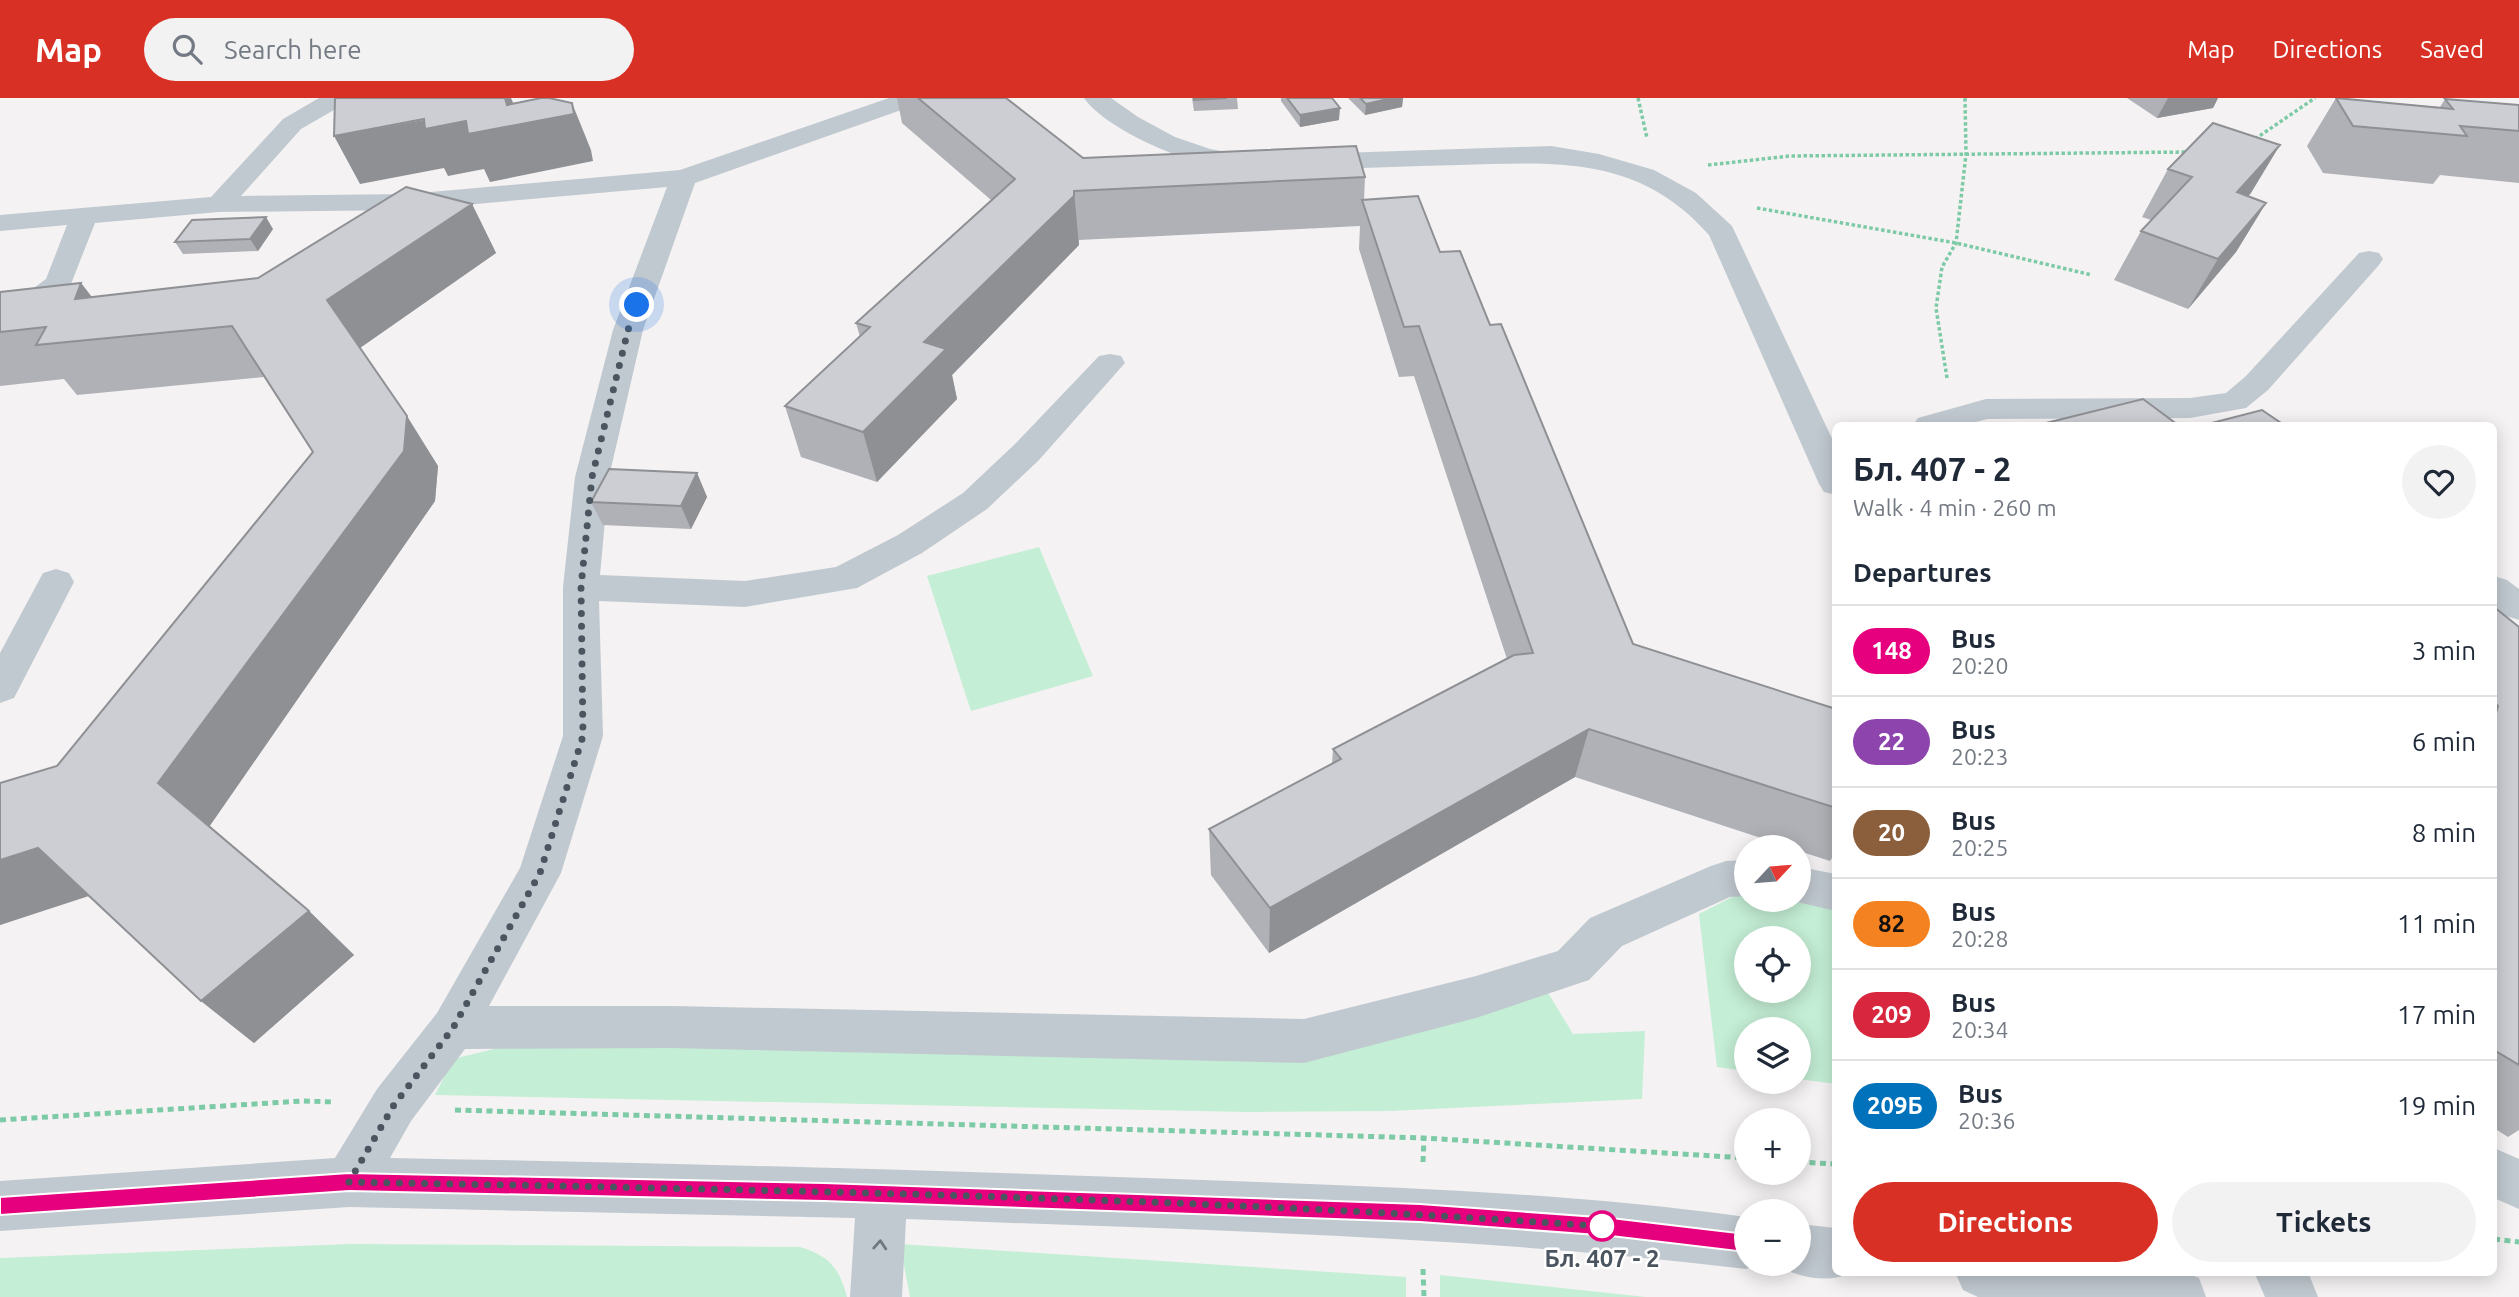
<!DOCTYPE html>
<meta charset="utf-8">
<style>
:root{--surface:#fff;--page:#f2f2f3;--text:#1f2937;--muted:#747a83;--line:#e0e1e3;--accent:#d93025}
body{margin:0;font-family:Ubuntu,sans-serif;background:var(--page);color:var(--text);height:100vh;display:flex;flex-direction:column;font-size:26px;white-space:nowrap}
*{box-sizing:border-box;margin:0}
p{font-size:23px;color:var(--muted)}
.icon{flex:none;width:38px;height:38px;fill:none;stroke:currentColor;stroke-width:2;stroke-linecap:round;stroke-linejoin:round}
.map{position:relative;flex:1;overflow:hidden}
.side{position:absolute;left:1832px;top:324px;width:665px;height:854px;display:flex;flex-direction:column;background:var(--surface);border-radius:10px;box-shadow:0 4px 18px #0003}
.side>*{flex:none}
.badge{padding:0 14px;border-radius:23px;font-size:24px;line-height:46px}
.needle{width:46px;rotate:64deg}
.fabs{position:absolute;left:1734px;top:737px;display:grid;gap:14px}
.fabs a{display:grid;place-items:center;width:77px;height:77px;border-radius:50%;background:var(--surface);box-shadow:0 4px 18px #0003;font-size:35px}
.you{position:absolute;width:35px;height:35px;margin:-18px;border:5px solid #fff;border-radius:50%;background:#1a73e8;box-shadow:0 0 0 10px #1a73e833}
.map>.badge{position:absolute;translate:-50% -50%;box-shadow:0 0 0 4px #fff}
h2{padding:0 21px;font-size:26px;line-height:63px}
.round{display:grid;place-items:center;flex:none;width:74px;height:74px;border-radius:37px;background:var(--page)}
.overview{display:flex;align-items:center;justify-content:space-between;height:119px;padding:0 21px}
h1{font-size:33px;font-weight:600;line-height:52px}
.primary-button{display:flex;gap:14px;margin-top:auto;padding:14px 21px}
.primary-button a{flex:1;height:80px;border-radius:42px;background:var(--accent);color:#fff;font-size:28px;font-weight:600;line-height:80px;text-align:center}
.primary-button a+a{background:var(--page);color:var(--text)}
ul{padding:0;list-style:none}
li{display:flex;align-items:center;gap:21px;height:91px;padding:0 21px;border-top:2px solid var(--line)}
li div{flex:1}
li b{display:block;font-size:26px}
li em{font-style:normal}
li .badge{min-width:77px;font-weight:700;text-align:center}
header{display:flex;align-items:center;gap:42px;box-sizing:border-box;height:98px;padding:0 35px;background:var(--accent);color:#fff}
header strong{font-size:33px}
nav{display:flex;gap:38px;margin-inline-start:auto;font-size:24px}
.search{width:490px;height:63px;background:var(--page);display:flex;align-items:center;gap:18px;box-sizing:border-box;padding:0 24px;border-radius:38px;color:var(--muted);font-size:26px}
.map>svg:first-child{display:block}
.green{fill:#c4eed5;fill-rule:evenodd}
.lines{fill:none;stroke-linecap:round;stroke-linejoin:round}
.path-far1{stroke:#7dcba6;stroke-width:3.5;stroke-dasharray:3.5 2.5;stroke-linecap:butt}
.path{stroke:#7dcba6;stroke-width:5;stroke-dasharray:6 4.5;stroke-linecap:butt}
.minor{fill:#c1c9d0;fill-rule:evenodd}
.wall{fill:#afb1b6}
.shaded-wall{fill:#8f9094}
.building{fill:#ccced4;stroke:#8f9094;stroke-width:2}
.oneway{stroke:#6e7881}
.line{fill:#e6007e;stroke:#fff;stroke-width:2}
.walk{stroke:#4a555f;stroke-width:7;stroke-dasharray:0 12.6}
.stop-dot{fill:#fff;stroke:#e6007e;stroke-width:3.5}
.labels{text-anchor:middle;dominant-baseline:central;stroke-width:5;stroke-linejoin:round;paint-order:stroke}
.near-stop-label{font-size:24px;font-weight:bold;fill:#4a555f;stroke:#fff}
</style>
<header>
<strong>Map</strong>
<div class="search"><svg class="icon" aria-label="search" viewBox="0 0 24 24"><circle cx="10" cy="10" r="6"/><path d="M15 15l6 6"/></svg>Search here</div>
<nav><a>Map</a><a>Directions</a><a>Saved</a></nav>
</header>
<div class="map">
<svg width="2519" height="1199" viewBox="0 0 2519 1199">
<rect width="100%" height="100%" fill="#f4f2f2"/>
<path class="green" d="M1039 449 1093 578 971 613 927 478Z
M1746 792V802H1799L1836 809V986L1799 981V931H1746V973L1717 969 1699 816ZM1746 840H1799V892H1746Z
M1547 893 1573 936 1645 933 1642 1001 1389 1013 1248 1014 435 997 453 961 522 944 1295 964Z
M350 1146 800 1149C830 1158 839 1170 847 1199H0V1160Z
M900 1146 1406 1179V1199H910Z
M1440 1177 1646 1199H1440Z"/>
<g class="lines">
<path class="path-far1" d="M1638 0 1647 40
M2255 41 2315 0
M1708 67 1790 58 2188 54
M1757 110 1956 145 2092 177
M1947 280 1936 210 1942 169 1956 145 1966 56 1965 0"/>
<path class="path" d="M455 1012 1424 1040 1746 1060
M0 1022 302 1003 335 1004
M1423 1064 1424 1040
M1799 1064 1836 1066
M2494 1141 2519 1144
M1423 1171 1424 1199"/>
<path class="minor" d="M319 0H349L346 5 301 31 241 98 408 96 680 72 889 0H924L921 5 695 85 643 232 609 379 600 477 745 483 836 469 898 437 963 395 1015 346 1099 258 1110 256 1121 258 1125 265 1039 362 987 411 922 455 857 490 745 509 599 503 603 638 561 775 489 908H672L1304 921 1476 878 1558 853 1590 820 1711 768 1726 763 1746 762V798L1730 799 1622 848 1589 882 1476 920 1304 965 672 950 465 951 411 1023 390 1060C652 1065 913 1071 1175 1081 1366 1088 1557 1093 1746 1119V1166H1759L1746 1171C1467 1137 1187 1132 906 1121L902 1199H850L855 1120 349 1109 0 1133V1083L335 1060 377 991 437 915 520 770 563 638V489L575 379 613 232 667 89 408 112 219 114 95 125 69 191 11 235 0 238V215L46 181 67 127 0 133V117L211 99 283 21Z
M1084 0H1111L1138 19 1175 39 1210 51 1255 59 1259 64 1255 69C1214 80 1108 35 1084 0Z
M1551 48 1599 56 1654 72 1696 95 1732 128 1836 349V397L1824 394 1819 386 1709 137C1639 57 1556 64 1459 67 1409 68 1360 70 1310 72L1301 69 1297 64 1301 59 1310 56Z
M2369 153 2379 155 2383 161 2379 167 2268 292 2246 310 2190 320 1987 321 1965 327H1913L1918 320 1986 301 2190 300 2226 295 2246 278 2359 155Z
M56 471 69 475 74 484 14 600 0 605V555L43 475Z
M2494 478 2507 482 2519 491V522L2506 518 2494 509Z
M1799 769 1836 776V813L1788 802H1799Z
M2494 1050 2519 1061V1111L2494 1100Z
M1799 1126 1836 1130V1174H1854C1829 1185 1806 1181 1781 1170L1779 1166H1799Z
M1955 1174H2184L2199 1180 2206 1199H1978L1963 1192Z
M2254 1174H2308L2318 1199H2265Z"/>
</g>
<path class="wall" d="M897 0H1006L1083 60 1365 79 1364 102 1440 154 1490 227 1633 546 1836 611V754L1830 763 1799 753V749H1788L1575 679 1269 855 1211 777 1209 731 1332 666 1333 651 1507 561 1414 278 1399 279 1359 151 1360 128 1079 142V147L952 277 957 301 877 384 801 359 785 308 860 239 856 225 991 102 902 25Z
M1192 0H1237L1238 11 1194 13Z
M1281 0H1332L1339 22 1300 29 1281 3Z
M1348 0H1403L1402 9 1365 17Z
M2127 0H2218L2213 10 2157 20Z
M2336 0 2440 9 2445 1 2519 7V85L2440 77 2433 86 2323 75 2307 48Z
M2168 71 2251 95 2248 98 2266 105 2236 154 2188 211 2114 182 2141 133 2151 122 2142 119Z
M472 106 496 155 360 250 438 368 435 403 209 728 309 813 354 857 254 945 201 903 89 797 0 827 57 668 313 354 264 279 77 297 64 281 0 288V194L81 185 92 199 258 180Z
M273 131 258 153 183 156 175 144Z
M697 375 707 399 691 431 603 427 591 404Z
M2494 509 2519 529V1032L2508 1039 2494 1030Z"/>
<path class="shaded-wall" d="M505 0H511L518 16 572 5 591 52 593 63 490 84 484 71 448 78 444 70 360 86 334 38 507 7Z
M1392 0H1403L1402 9 1365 17 1366 6Z
M2168 0H2218L2213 10 2157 20Z
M1340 10 1339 22 1300 29V17Z
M2280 47 2251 95 2208 143 2237 94Z
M1074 93 1079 147 952 277 957 301 877 384 863 334 924 244Z
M2266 105 2236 154 2188 211 2218 161Z
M472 106 496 155 357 252 327 202Z
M266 119 273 131 258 153 250 141Z
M81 185 119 235 75 201Z
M407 318 438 368 435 403 207 732 158 685Z
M697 375 707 399 691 431 681 408Z
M1589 631 1575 679 1269 855 1270 810Z
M38 750 95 796 0 827V762Z
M309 813 354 857 254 945 201 903Z"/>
<path class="building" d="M335 0H505L507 7 541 0H549L572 5 574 16 468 36 466 23 425 31 424 21 334 38Z
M918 0H1006L1083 60 1356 48 1365 79 1074 93V98L924 244 946 251 863 334 785 308 870 229 856 225 1015 81Z
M1194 0H1227L1194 2Z
M1287 0H1332L1340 10 1300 17Z
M1360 0H1392L1366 6Z
M2336 0 2453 11 2445 1 2519 7V33L2460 28 2467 38 2353 28Z
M2213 25 2280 47 2237 94 2266 105 2218 161 2141 133 2192 79 2168 71Z
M406 89 472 106 327 202 407 318 404 353 158 685 309 813 201 903 38 750 0 762V685L57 668 313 354 232 228 36 247 46 229 0 234V194L81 185 75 201 258 180Z
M1418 98 1440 154 1460 153 1490 227 1501 226 1633 546 1836 611V710L1589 631 1270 810 1209 731 1341 661 1333 651 1514 557 1533 555 1419 228 1404 229 1362 102Z
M266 119 250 141 175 144 192 122Z
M2143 301 2178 327H2038Z
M2262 312 2284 327H2204Z
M609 371 697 375 681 408 591 404Z
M2494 509 2519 529V967L2494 952V622L2498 608 2494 604Z"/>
<defs><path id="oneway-chevron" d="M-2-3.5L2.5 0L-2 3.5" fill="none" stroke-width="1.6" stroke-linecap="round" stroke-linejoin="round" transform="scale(1.75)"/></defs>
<use class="oneway" href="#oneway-chevron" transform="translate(880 1147) rotate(-86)"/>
<path class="line" d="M349 1075 824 1085 1420 1106 1611 1120 1746 1136 1753 1139 1756 1145 1753 1152 1746 1154 1611 1138 1420 1124 824 1103 349 1093 0 1117V1099Z"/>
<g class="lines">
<path class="walk" d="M637 207 628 232 592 379 581 489 583 638 540 775 453 930 394 1007 349 1084C770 1092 1191 1099 1611 1129L1602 1128"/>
</g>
<circle class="stop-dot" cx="1602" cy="1128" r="14"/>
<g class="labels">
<g class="near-stop-label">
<text x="1602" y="1160">Бл. 407 - 2</text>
</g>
</g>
</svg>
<div class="fabs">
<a><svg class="needle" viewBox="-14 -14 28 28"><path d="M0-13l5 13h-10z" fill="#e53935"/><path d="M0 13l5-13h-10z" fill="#747a83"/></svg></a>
<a><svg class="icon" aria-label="locate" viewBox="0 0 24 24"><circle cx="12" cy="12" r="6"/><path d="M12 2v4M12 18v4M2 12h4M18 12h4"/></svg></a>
<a><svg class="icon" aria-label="layers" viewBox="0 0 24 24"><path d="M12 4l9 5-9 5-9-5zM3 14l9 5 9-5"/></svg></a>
<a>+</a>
<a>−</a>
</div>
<div class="you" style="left:637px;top:207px"></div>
<section class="side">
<div class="overview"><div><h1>Бл. 407 - 2</h1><p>Walk · 4 min · 260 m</p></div><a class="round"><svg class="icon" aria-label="heart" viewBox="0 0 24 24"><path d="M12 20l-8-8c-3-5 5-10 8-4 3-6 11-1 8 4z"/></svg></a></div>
<h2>Departures</h2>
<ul>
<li><span class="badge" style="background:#e6007e;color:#fff">148</span><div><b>Bus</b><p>20:20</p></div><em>3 min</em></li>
<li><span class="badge" style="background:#8e44ad;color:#fff">22</span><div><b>Bus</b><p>20:23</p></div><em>6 min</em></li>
<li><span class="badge" style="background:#8b5e3c;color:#fff">20</span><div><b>Bus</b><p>20:25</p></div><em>8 min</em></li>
<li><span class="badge" style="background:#f58220;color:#111">82</span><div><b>Bus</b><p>20:28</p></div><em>11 min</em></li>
<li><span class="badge" style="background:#d7263d;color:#fff">209</span><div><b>Bus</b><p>20:34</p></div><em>17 min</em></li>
<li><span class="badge" style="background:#0072bc;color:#fff">209Б</span><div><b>Bus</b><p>20:36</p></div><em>19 min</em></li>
</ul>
<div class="primary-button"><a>Directions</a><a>Tickets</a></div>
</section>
</div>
